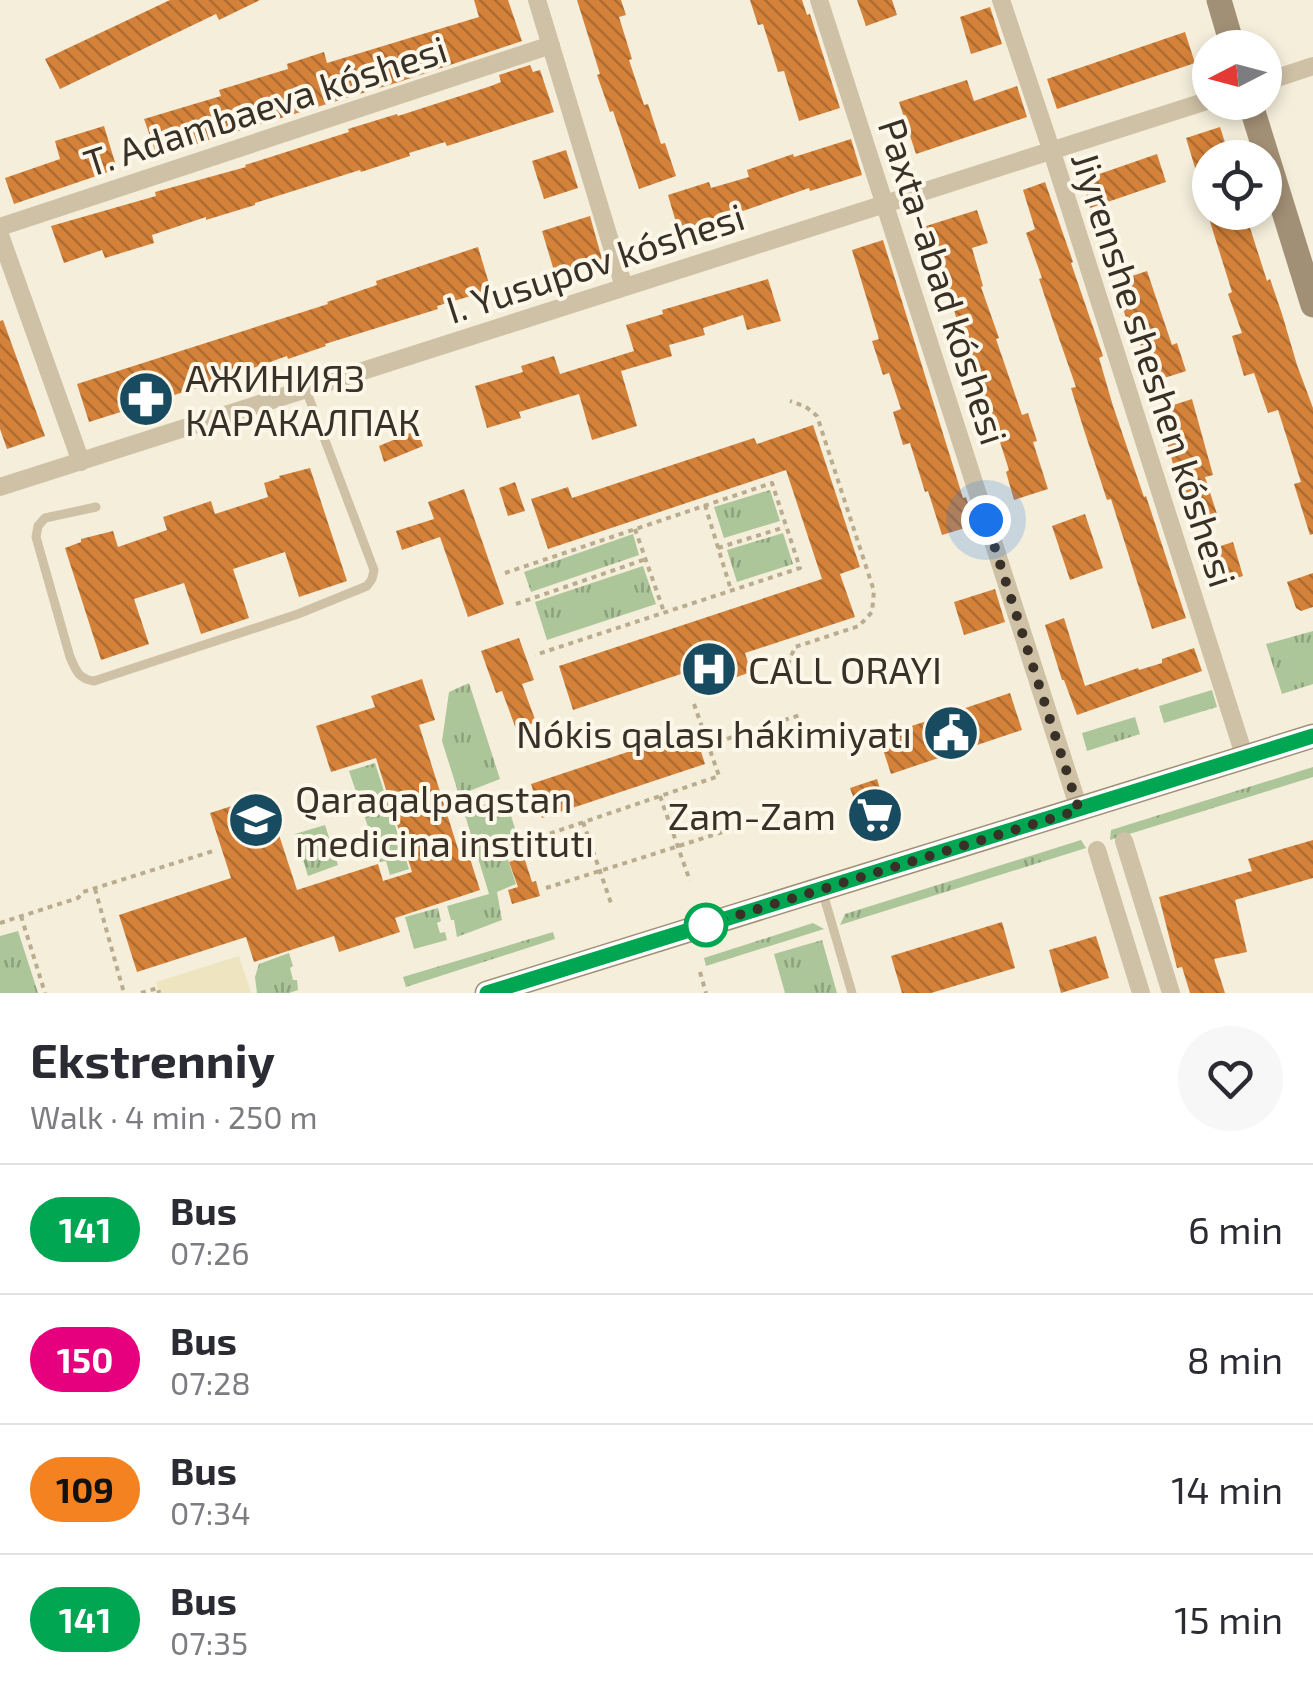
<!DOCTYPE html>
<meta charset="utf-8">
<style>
:root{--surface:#fff;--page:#f7f7f7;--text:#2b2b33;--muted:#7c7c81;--line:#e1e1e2}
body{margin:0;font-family:"Exo 2",sans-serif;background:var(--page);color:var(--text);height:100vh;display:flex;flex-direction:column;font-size:38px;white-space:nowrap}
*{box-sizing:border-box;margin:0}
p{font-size:32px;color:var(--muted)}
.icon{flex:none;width:55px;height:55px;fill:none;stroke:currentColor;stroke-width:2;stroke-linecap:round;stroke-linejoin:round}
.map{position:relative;height:993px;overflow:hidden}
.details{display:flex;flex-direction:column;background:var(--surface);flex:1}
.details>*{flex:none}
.badge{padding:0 20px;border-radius:32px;font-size:35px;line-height:65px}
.needle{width:65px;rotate:264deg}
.buttons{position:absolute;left:1192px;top:30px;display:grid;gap:20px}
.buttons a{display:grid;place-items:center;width:90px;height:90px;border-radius:50%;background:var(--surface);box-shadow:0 5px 15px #0003;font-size:50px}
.you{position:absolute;width:50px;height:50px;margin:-25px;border:8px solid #fff;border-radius:50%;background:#1a73e8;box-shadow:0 0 0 15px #1a73e833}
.map>.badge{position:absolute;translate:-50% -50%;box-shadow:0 0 0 5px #fff}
.round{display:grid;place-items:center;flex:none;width:105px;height:105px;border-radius:52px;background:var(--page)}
.summary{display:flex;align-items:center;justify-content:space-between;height:170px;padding:0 30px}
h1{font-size:48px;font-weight:700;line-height:75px}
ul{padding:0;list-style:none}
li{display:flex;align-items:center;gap:30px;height:130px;padding:0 30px;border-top:2px solid var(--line)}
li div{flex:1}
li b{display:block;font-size:38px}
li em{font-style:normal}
li .badge{min-width:110px;font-weight:700;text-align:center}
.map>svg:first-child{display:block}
.grass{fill:url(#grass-tufts)}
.plaza{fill:#eee5c0}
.building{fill:url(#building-back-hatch)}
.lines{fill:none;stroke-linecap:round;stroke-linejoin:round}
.path{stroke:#baac8f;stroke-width:4;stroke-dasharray:5 5;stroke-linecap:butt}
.lane{stroke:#cec1a5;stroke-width:9}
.street{stroke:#cec1a5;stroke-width:18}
.secondary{stroke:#a29076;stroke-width:25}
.line-casing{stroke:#fff;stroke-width:22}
.line{stroke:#00a651;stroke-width:15}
.walk{stroke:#393127;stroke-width:10;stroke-dasharray:0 18}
.stop-dot{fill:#fff;stroke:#00a651;stroke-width:5}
.labels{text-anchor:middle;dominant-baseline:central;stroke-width:8;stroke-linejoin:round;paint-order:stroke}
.street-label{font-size:38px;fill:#393127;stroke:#fcf7e8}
.poi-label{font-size:38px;fill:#393127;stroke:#fcf7e8;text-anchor:start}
</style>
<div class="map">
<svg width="1313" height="993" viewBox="0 0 1313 993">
<defs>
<pattern id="grass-tufts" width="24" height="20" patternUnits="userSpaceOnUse" patternTransform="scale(2.5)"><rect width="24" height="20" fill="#acc699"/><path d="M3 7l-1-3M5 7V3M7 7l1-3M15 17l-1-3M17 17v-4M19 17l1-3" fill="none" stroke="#8da17d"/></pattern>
<pattern id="building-back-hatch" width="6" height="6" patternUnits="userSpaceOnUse" patternTransform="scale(2.5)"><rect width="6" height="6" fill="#d4823a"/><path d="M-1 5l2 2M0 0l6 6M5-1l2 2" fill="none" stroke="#ad6b31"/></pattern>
</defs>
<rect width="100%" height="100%" fill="#f5eedb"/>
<path class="grass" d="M770 490 780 521 724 538 714 507Z
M783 533 793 564 737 582 727 550Z
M633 534 639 555 531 592 524 572Z
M643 566 656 604 547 640 535 602Z
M1313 631V684L1282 694 1266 644Z
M469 683 500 779 459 795 442 741 449 692Z
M1212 690 1217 707 1164 723 1159 706Z
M1135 717 1140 734 1087 751 1082 733Z
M375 763 409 869 390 875 386 861 380 862 349 771Z
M1313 767V777L1110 840 1111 830Z
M505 797 520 844 507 857 516 884 497 892 502 920 457 937 454 920H451L447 906 489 894 464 812Z
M325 825 338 865 308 876 295 834Z
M1081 840 1086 848 840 925 845 914Z
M438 908 441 921 437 923 440 933 445 932 447 940 414 949 405 917Z
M813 923 824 929 706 966 704 958Z
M18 931 38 993H0V936Z
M553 932 555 939 406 987 403 977Z
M822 940 837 993H785L774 954Z
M289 953 293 966 290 968 293 980H297L298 990 289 993H257L255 977 259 964Z"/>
<path class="plaza" d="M239 956 251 993H159L156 982Z"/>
<path class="building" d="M170 0H260L219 20 216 14 60 89 45 59Z
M474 0H508L522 41 402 81 157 156 144 119 221 96 219 90 288 69 287 64 324 52 327 63 479 17Z
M577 0H621L626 15 619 17 632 59 629 60 644 105 648 104 661 144 665 143 676 176 639 189 613 111 610 112 597 75 600 74Z
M750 0H802L807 15 810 14 840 108 799 121 784 71 778 72 763 24 758 25Z
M857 0H892L897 15 866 26Z
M990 7 1002 44 971 54 960 17Z
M1185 32 1195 63 1057 109 1047 79Z
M530 65 533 72 540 70 554 112 447 146 445 142 409 153 410 156 361 172 360 170 255 203V205L206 220V217L152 235 154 243 105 258 102 250 64 263 51 226 156 196 155 192 246 167 245 165 349 132 348 129 397 114 398 116 491 86 501 82 499 75Z
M967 80 974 101 1017 86 1027 117 916 154 899 102Z
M104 126 117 169 14 204 5 178 60 159 55 141Z
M1220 127 1230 158H1210V204H1206L1186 138Z
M851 139 862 175 810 191 809 188 737 213 738 216 679 233 668 195 709 182 711 188 749 177 747 170 793 154 794 157Z
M566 150 578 188 544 199 532 161Z
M1157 154 1166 182 1090 208 1082 180Z
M1045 182 1073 262 1071 263 1103 356 1099 358 1113 406 1144 497 1146 496 1186 618 1152 629 1111 499 1107 500 1083 427 1071 388 1076 387 1055 327 1039 279 1042 278 1026 233 1035 229 1023 190Z
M977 210 988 243 972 248 983 286 981 287 999 338 996 339 1022 415 1028 413 1037 441 1033 442 1048 489 1014 500 1006 472 1009 470 988 405 983 407 964 353 967 352 938 259 933 260 923 227Z
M1207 212H1245L1267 281 1270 279 1282 314 1297 365 1313 408V534L1310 535 1294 484 1301 482 1278 410 1268 413 1254 373 1244 376 1232 336 1242 333 1228 294 1232 292Z
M590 216 602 259 555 274 542 231Z
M883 240 963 498 966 497 975 525 942 535 928 491 925 492 910 443 903 445 893 412 901 409 889 373 883 375 872 341 879 339 852 250Z
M478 247 491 290 437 306 438 309 325 344 326 346 288 359 287 356 206 385 89 422 77 384 328 304 327 302 377 285 376 281Z
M1147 271 1172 345 1177 343 1186 371 1152 382 1139 340 1134 341 1114 282Z
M768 279 781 321 747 330 743 315 703 328 705 335 669 345 672 356 621 371 637 426 592 440 579 394 519 412 521 418 487 428 475 386 523 372 521 366 554 356 560 374 634 351 626 325 663 314 662 310Z
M3 320 45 436 7 449 0 429V321Z
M1192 399 1213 475 1205 477 1217 514 1189 522 1158 410Z
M813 425 860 567 840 574 855 617 745 653 751 672 699 690 693 670 573 710 559 666 822 579 786 470 548 549 531 499 568 487 572 498 754 438 757 444Z
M417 430 423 446 384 462 379 446Z
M310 468 347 581 299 597 285 552 233 569 249 618 201 634 184 583 134 599 149 644 101 660 65 548 81 542V539L113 531 118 547 167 530 163 517 211 501 215 514 268 497 264 483 280 478 279 476Z
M515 482 525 511 508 516 499 488Z
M464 489 504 604 468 617 440 537 402 550 396 531 434 519 428 502Z
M1085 514 1103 568 1070 580 1052 526Z
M1233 542 1243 576 1215 585 1205 551Z
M1313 573V607L1301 611 1296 608 1287 582Z
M995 589 1005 622 964 635 954 602Z
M1064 618 1085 686 1138 668 1139 670 1162 663V659L1194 648 1202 671 1077 715 1064 680H1062L1045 625Z
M519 638 534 680 522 684 536 722 516 729 502 691 496 693 481 651Z
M422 679 435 720 419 725 458 849 466 846 480 890 395 918 400 932 339 952 334 936 254 962 246 937 137 972 119 915 231 878 210 813 266 795 297 890 378 864 383 881 412 872 376 758 331 772 316 726 375 707 371 696Z
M1010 693 1022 730 891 774 879 737Z
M694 730 705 764 542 818 531 784Z
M877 779 888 814 862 822 850 788Z
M1313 840V878L1235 900 1247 952 1214 959 1225 993H1190L1182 967 1177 968 1159 897 1252 871 1248 859Z
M524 857 532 882 536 881 540 896 512 904 508 890 518 887 509 862Z
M1002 922 1015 968 931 993H902L891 956Z
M1096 936 1109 978 1061 993 1049 950Z"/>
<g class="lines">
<path class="path" d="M705 505 731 590
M635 529 664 612
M718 548 785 527
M505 573 772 483 800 568 535 655
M516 604 646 559
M784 674 795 647 859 626 872 612 874 591 817 416 806 407 790 401
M708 745 800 715
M660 796 690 881
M583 822 612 906
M531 840 719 776 694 704
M546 888 745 825
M95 889 124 993
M21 916 45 993
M0 923 78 898 83 892 213 851
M700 972 706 993
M141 993 158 988 159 993"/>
<path class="lane" d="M96 507 45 518 38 526 36 537 70 657C76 670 78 679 94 681L298 614 367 586 372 579 374 570 306 390
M822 890 852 993"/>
<path class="street" d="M537 0 624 287
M819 0 1079 809
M1001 0 1051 149 1245 758
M1265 82 1313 66
M0 227 551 45
M0 235 81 462
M0 487 1210 100
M1124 841 1171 993
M1097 850 1141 993"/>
<path class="secondary" d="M1219 0 1233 48
M1250 102 1313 305
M487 993 1313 736"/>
</g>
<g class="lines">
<g class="line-casing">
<path id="line" d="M487 993 1313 736"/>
</g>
<use href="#line" class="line"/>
<path class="walk" d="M706 925 1079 810 986 520"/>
</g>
<defs>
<g id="pharmacy-disc" transform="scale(2.875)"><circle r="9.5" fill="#184b60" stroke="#fcf7e8"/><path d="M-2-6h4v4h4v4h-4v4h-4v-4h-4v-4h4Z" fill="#fff"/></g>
<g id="hospital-disc" transform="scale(2.875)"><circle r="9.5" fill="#184b60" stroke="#fcf7e8"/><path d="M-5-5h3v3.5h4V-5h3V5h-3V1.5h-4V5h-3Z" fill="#fff"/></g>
<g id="civic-disc" transform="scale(2.875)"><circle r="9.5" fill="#184b60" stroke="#fcf7e8"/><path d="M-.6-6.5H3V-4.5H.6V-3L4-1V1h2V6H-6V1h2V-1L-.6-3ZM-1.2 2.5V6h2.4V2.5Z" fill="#fff"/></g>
<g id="supermarket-disc" transform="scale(2.875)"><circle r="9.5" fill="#184b60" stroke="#fcf7e8"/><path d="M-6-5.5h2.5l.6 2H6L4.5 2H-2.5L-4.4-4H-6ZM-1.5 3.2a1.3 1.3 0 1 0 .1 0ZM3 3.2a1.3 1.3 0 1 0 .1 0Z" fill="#fff"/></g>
<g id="university-disc" transform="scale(2.875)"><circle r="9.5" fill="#184b60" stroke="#fcf7e8"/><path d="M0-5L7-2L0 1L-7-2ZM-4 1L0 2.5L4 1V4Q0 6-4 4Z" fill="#fff"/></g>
</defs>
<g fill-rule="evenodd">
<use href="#pharmacy-disc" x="146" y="399"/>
<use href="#hospital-disc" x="709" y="669"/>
<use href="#civic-disc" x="951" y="733"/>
<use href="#supermarket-disc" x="875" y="815"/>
<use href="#university-disc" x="256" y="820"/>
</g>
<circle class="stop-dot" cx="706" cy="925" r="20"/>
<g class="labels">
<g class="street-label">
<text transform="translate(265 105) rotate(-18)">T. Adambaeva kóshesi</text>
<text transform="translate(595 262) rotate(-18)">I. Yusupov kóshesi</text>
<text transform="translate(944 281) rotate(72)">Paxta-abad kóshesi</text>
<text transform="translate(1155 369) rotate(72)">Jiyrenshe sheshen kóshesi</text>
</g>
<g class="poi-label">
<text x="185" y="377">АЖИНИЯЗ<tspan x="185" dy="44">КАРАКАЛПАК</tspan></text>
<text x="748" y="669">CALL ORAYI</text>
<text x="912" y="733" text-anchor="end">Nókis qalası hákimiyatı</text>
<text x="295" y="798">Qaraqalpaqstan<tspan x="295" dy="44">medicina institutı</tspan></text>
<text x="836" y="815" text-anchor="end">Zam-Zam</text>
</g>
</g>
</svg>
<div class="buttons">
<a><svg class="needle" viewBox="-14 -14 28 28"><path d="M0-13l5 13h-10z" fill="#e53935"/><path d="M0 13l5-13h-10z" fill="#7c7c81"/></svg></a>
<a><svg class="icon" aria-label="locate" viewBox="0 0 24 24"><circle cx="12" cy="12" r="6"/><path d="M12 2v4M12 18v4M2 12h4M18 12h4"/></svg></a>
</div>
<div class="you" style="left:986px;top:520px"></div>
</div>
<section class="details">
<div class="summary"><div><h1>Ekstrenniy</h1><p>Walk · 4 min · 250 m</p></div><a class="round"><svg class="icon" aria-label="heart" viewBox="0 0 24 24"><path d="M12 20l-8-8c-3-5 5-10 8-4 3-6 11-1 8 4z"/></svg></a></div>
<ul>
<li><span class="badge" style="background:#00a651;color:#fff">141</span><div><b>Bus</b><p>07:26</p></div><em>6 min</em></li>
<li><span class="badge" style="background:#e6007e;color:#fff">150</span><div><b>Bus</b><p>07:28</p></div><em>8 min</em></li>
<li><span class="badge" style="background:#f58220;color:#111">109</span><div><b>Bus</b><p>07:34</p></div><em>14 min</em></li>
<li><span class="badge" style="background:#00a651;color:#fff">141</span><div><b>Bus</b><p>07:35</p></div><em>15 min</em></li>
</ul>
</section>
